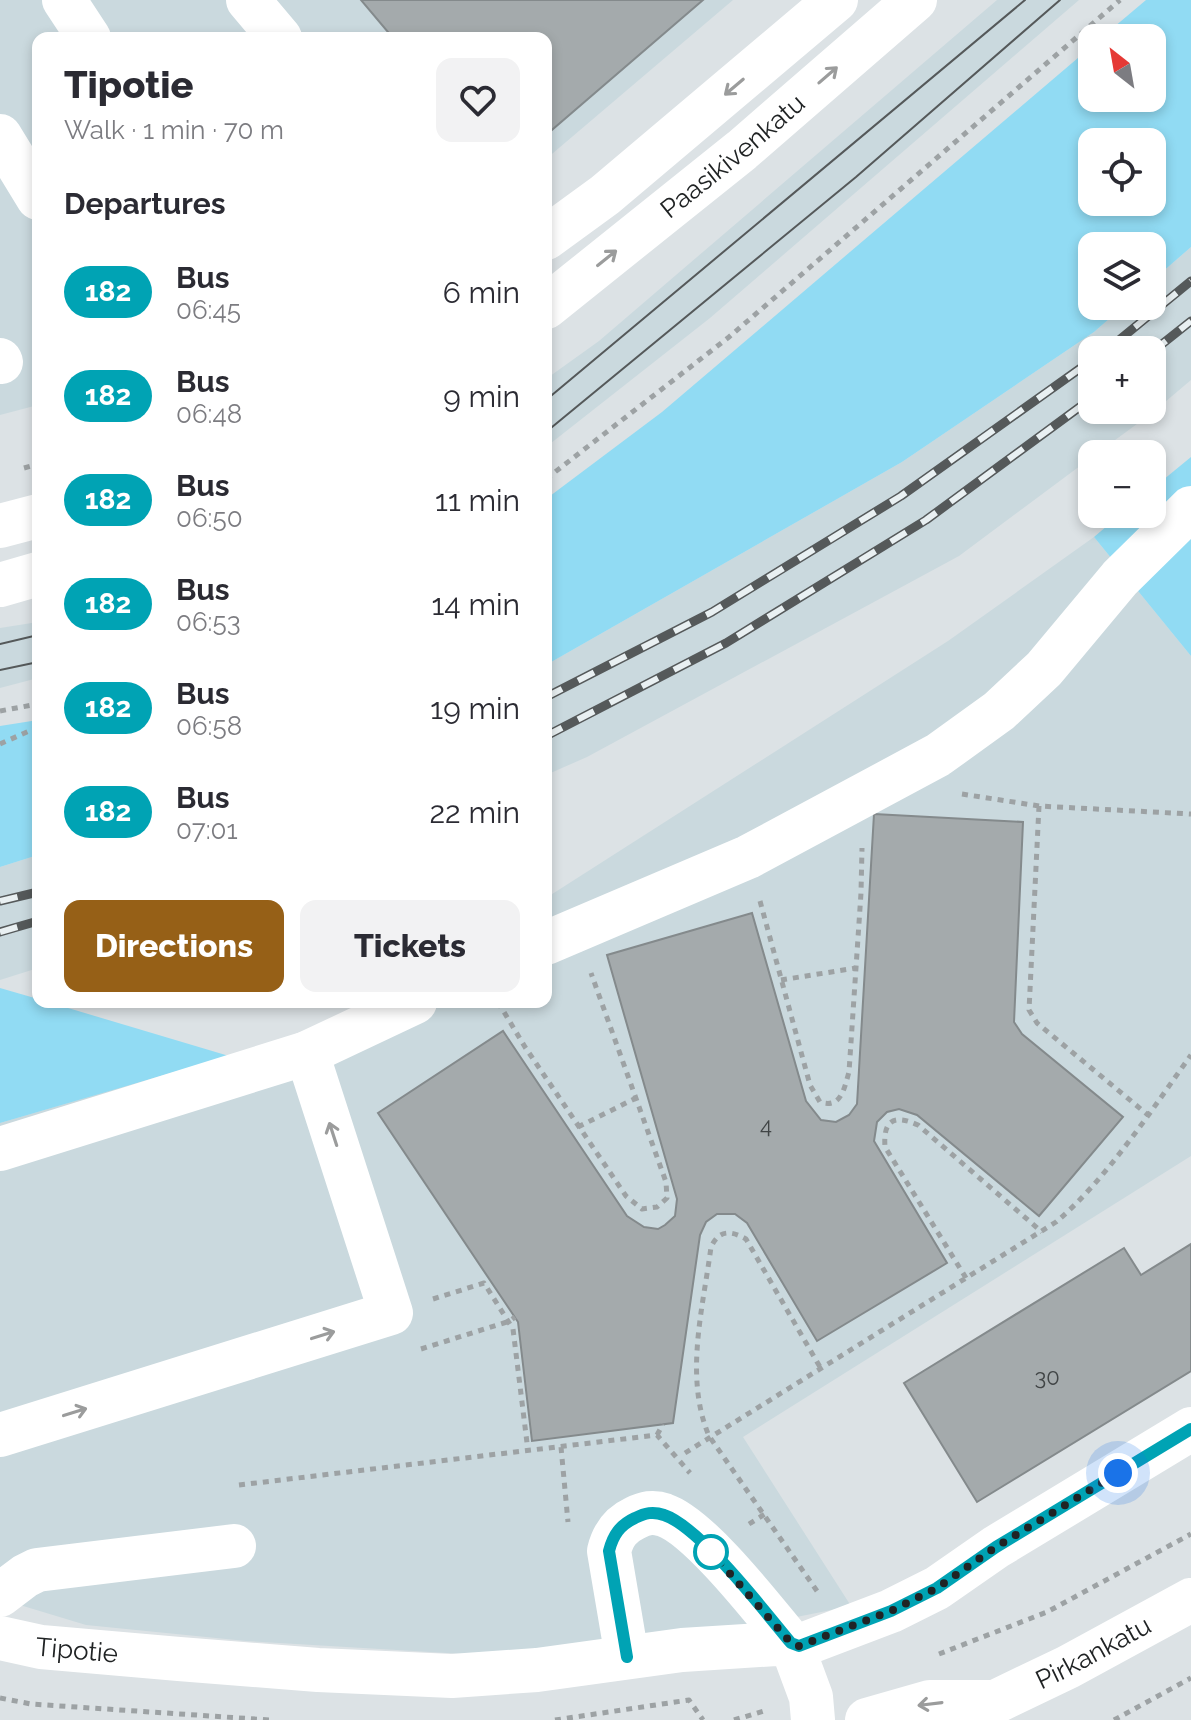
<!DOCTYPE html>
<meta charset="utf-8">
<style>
:root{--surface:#fff;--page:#f2f2f3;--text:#2b2b33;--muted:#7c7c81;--accent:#966017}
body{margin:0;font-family:Raleway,sans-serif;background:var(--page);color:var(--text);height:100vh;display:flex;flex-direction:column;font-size:30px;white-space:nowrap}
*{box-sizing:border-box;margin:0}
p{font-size:26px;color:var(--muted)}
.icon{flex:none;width:44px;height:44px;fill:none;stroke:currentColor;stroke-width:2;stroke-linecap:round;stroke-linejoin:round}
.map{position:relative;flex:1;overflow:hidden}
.sheet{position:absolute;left:32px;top:32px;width:520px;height:976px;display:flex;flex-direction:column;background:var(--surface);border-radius:16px;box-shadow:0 4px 12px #0003}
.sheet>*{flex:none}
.badge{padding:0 16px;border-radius:26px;font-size:28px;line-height:52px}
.needle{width:52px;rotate:329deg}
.buttons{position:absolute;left:1078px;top:24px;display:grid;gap:16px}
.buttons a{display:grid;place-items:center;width:88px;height:88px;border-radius:16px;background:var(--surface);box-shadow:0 4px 12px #0003;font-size:40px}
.you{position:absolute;width:40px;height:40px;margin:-20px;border:6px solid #fff;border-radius:50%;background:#1a73e8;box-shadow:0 0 0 12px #1a73e833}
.map>.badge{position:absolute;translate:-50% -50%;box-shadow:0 0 0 4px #fff}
h2{padding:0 32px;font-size:30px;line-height:72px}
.round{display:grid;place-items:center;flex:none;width:84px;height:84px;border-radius:16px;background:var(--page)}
.head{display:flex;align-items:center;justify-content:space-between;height:136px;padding:0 32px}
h1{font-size:38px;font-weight:800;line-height:60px}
.action{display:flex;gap:16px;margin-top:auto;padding:16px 32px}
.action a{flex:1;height:92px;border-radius:16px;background:var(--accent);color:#fff;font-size:32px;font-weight:800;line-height:92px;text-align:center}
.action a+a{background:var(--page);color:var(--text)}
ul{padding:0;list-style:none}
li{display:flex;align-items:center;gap:24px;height:104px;padding:0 32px}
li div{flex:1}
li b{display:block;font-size:30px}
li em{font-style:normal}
li .badge{min-width:88px;font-weight:700;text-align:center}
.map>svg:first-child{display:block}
.built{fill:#cad9de;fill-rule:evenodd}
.green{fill:#91dbf3;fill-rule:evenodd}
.building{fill:#a4aaac;stroke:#848a8c;stroke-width:2}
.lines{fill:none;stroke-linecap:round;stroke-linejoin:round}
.path{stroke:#9da2a4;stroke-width:5;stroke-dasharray:6 6;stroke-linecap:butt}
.minor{stroke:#fff;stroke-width:44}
.major{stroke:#fff;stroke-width:44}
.tram{stroke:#55595a;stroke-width:2}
.rail-casing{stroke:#55595a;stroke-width:9}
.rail{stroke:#e9f0f2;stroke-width:6;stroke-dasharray:18;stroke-linecap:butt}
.oneway{stroke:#9b9c9c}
.line-casing{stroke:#fff;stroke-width:18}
.line{stroke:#00a3b4;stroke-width:12}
.walk{stroke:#202324;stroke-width:8;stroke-dasharray:0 14.4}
.stop-dot{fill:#fff;stroke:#00a3b4;stroke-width:4}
.labels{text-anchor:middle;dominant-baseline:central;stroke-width:6;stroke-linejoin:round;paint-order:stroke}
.number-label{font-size:22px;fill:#414546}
.street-label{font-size:26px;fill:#202324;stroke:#e9f0f2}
</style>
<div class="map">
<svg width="1191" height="1720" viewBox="0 0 1191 1720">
<rect width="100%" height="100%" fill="#dce2e5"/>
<path class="built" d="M0 0H733L546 159V38H38V405L0 415Z
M997 0H1079L710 318 546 447V379L599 341Z
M1191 247V380L1152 413 1096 454H1092V457L959 556 587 757 546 775V665L902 462 1094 332 1124 306H1152V281ZM1092 350H1152V410H1092Z
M1094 537 1191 656V1156L743 1437 851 1606 684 1640 514 1657 246 1641 86 1625 0 1599V1123L304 1033 363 1002H546V898L948 641Z
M38 622V678L0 688V628Z
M38 855V968L0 980V867Z"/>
<path class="green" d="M1146 0H1191V247L1152 281V246H1092V306H1124L1094 332 902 462 546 665V499L662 412 1092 46V98H1152V38H1101ZM1092 142H1152V202H1092Z
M1191 457V656L1094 537 1121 514H1152V489Z
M38 720V855L0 867V726Z
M0 988 38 999V1002H48L229 1056 0 1123Z"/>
<path class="building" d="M361 0H703L546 135V38H393Z
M874 814 1023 822 1014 1022 1022 1034 1123 1117 1039 1216 917 1115 899 1109 887 1112 877 1122 874 1141 947 1263 817 1341 747 1223 735 1214H717L706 1222 700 1235 673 1423 532 1441 518 1322 378 1113 503 1031 627 1216 644 1227 658 1229 665 1225 675 1216 677 1199 607 955 752 913 806 1101 821 1120 836 1122 849 1115 857 1104Z
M1191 1244V1371L977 1502 904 1383 1124 1248 1141 1275Z"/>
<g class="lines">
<path class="path" d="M24 468 38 464
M546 479 729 337 1120 0
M0 711 38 704
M0 744 38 727
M962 794 1039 806 1191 814
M1039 806 1029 1010 1037 1023 1148 1115
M760 901 810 1085 820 1102C841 1109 844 1089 849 1072L861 893 862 848
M781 980 856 968
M498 1002 525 1047 626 1196 642 1209 657 1207 667 1198 666 1182 591 973
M578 1127 636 1098
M966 1278 885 1147C883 1120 894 1114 918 1125L1042 1232
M433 1299 484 1283 513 1329 528 1451
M421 1349 510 1321 515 1317
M657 1435 663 1424
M561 1447 568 1522
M685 1453 1056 1222C1106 1180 1153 1108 1191 1055
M239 1485 657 1435 690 1473
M749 1524 765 1514
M817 1591 709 1436C684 1377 703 1308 711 1247 719 1230 730 1230 746 1239L820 1367
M939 1654 1047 1612 1191 1534
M0 1698 31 1704 270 1720
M555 1720 689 1700 703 1720
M734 1720 767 1710
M1114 1720 1191 1678"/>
<g class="minor">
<path d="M64 0 89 38"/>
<path d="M248 0 280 38"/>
<path d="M0 136 38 198"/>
<path d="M0 360 1 362"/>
<path d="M546 943 748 857 938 755 999 711 1044 669 1120 578 1191 508"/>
<path d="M0 1149 307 1053 415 1002"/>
<path d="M0 1435 391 1313 307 1053"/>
<path d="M0 1595 25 1576 37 1570 234 1546"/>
<path id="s1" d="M0 1638 41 1647 179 1659 318 1670 452 1676 537 1670 682 1650 791 1643 811 1697 813 1720"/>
<path d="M627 1657 609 1551C613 1535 620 1525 635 1518 645 1513 653 1511 664 1515 700 1527 765 1612 791 1643L799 1646 891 1611 937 1588 996 1547 1191 1429"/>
</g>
<g class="major">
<path d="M546 238 605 195 836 0"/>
<path id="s2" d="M546 307 742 150 915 0"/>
<path d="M0 526 38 516"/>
<path d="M0 585 38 574"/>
<path d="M867 1720 930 1702H995"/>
<path id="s3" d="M979 1720 995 1702 1068 1667 1191 1600"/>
</g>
<path class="tram" d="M546 400 1025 0
M546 432 856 177 1060 0
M0 644 38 635
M0 670 38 662"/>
<g class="rail-casing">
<path id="rail" d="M1107 350 1191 281
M1152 352 1191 321
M546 697 712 612 901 496 1092 360
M546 736 726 643 926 520 1092 398
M0 901 38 892
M0 932 38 921"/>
</g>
<use href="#rail" class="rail"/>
</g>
<defs><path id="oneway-shaft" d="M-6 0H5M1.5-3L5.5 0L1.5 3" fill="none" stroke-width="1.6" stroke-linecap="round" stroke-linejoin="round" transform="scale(2)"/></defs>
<g class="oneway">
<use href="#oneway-shaft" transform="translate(828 75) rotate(-41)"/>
<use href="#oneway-shaft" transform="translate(734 87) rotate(140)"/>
<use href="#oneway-shaft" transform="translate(607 258) rotate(-39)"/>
<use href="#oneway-shaft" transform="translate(333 1134) rotate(-108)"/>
<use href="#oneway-shaft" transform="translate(323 1335) rotate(-17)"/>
<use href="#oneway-shaft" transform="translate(75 1412) rotate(-17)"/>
<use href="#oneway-shaft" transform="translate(930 1704) rotate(173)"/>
</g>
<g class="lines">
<g class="line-casing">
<path id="line" d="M627 1657 609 1551C613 1535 620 1525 635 1518 645 1513 653 1511 664 1515 700 1527 765 1612 791 1643L799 1646 891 1611 937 1588 996 1547 1191 1429"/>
</g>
<use href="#line" class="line"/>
<path class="walk" d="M711 1552 791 1643 799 1646 891 1611 937 1588 996 1547 1118 1473"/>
</g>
<circle class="stop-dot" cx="711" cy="1552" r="16"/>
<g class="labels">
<g class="number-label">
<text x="766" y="1125">4</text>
<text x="1047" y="1377">30</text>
</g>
<g class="street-label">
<text stroke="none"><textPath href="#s2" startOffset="240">Paasikivenkatu</textPath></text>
<text stroke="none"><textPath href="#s1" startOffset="78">Tipotie</textPath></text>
<text stroke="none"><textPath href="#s3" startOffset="134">Pirkankatu</textPath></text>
</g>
</g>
</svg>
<div class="buttons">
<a><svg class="needle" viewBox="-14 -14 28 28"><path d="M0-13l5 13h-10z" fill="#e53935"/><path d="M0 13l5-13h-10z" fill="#7c7c81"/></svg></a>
<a><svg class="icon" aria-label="locate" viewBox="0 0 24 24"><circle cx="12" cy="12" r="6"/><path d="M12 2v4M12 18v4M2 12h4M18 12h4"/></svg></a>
<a><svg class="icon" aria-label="layers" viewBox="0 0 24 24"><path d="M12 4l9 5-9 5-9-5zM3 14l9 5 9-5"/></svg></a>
<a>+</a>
<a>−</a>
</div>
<div class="you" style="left:1118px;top:1473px"></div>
<section class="sheet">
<div class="head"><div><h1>Tipotie</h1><p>Walk · 1 min · 70 m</p></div><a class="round"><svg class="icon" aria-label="heart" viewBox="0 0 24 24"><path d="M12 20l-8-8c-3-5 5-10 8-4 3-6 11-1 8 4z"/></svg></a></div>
<h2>Departures</h2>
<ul>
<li><span class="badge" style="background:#00a3b4;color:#fff">182</span><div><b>Bus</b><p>06:45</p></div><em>6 min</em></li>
<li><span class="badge" style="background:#00a3b4;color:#fff">182</span><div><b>Bus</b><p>06:48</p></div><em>9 min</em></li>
<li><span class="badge" style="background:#00a3b4;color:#fff">182</span><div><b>Bus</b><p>06:50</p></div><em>11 min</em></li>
<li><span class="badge" style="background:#00a3b4;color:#fff">182</span><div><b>Bus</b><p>06:53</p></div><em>14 min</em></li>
<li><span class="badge" style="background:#00a3b4;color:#fff">182</span><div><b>Bus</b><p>06:58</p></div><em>19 min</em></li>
<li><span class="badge" style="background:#00a3b4;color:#fff">182</span><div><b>Bus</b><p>07:01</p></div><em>22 min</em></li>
</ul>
<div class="action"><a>Directions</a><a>Tickets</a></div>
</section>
</div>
